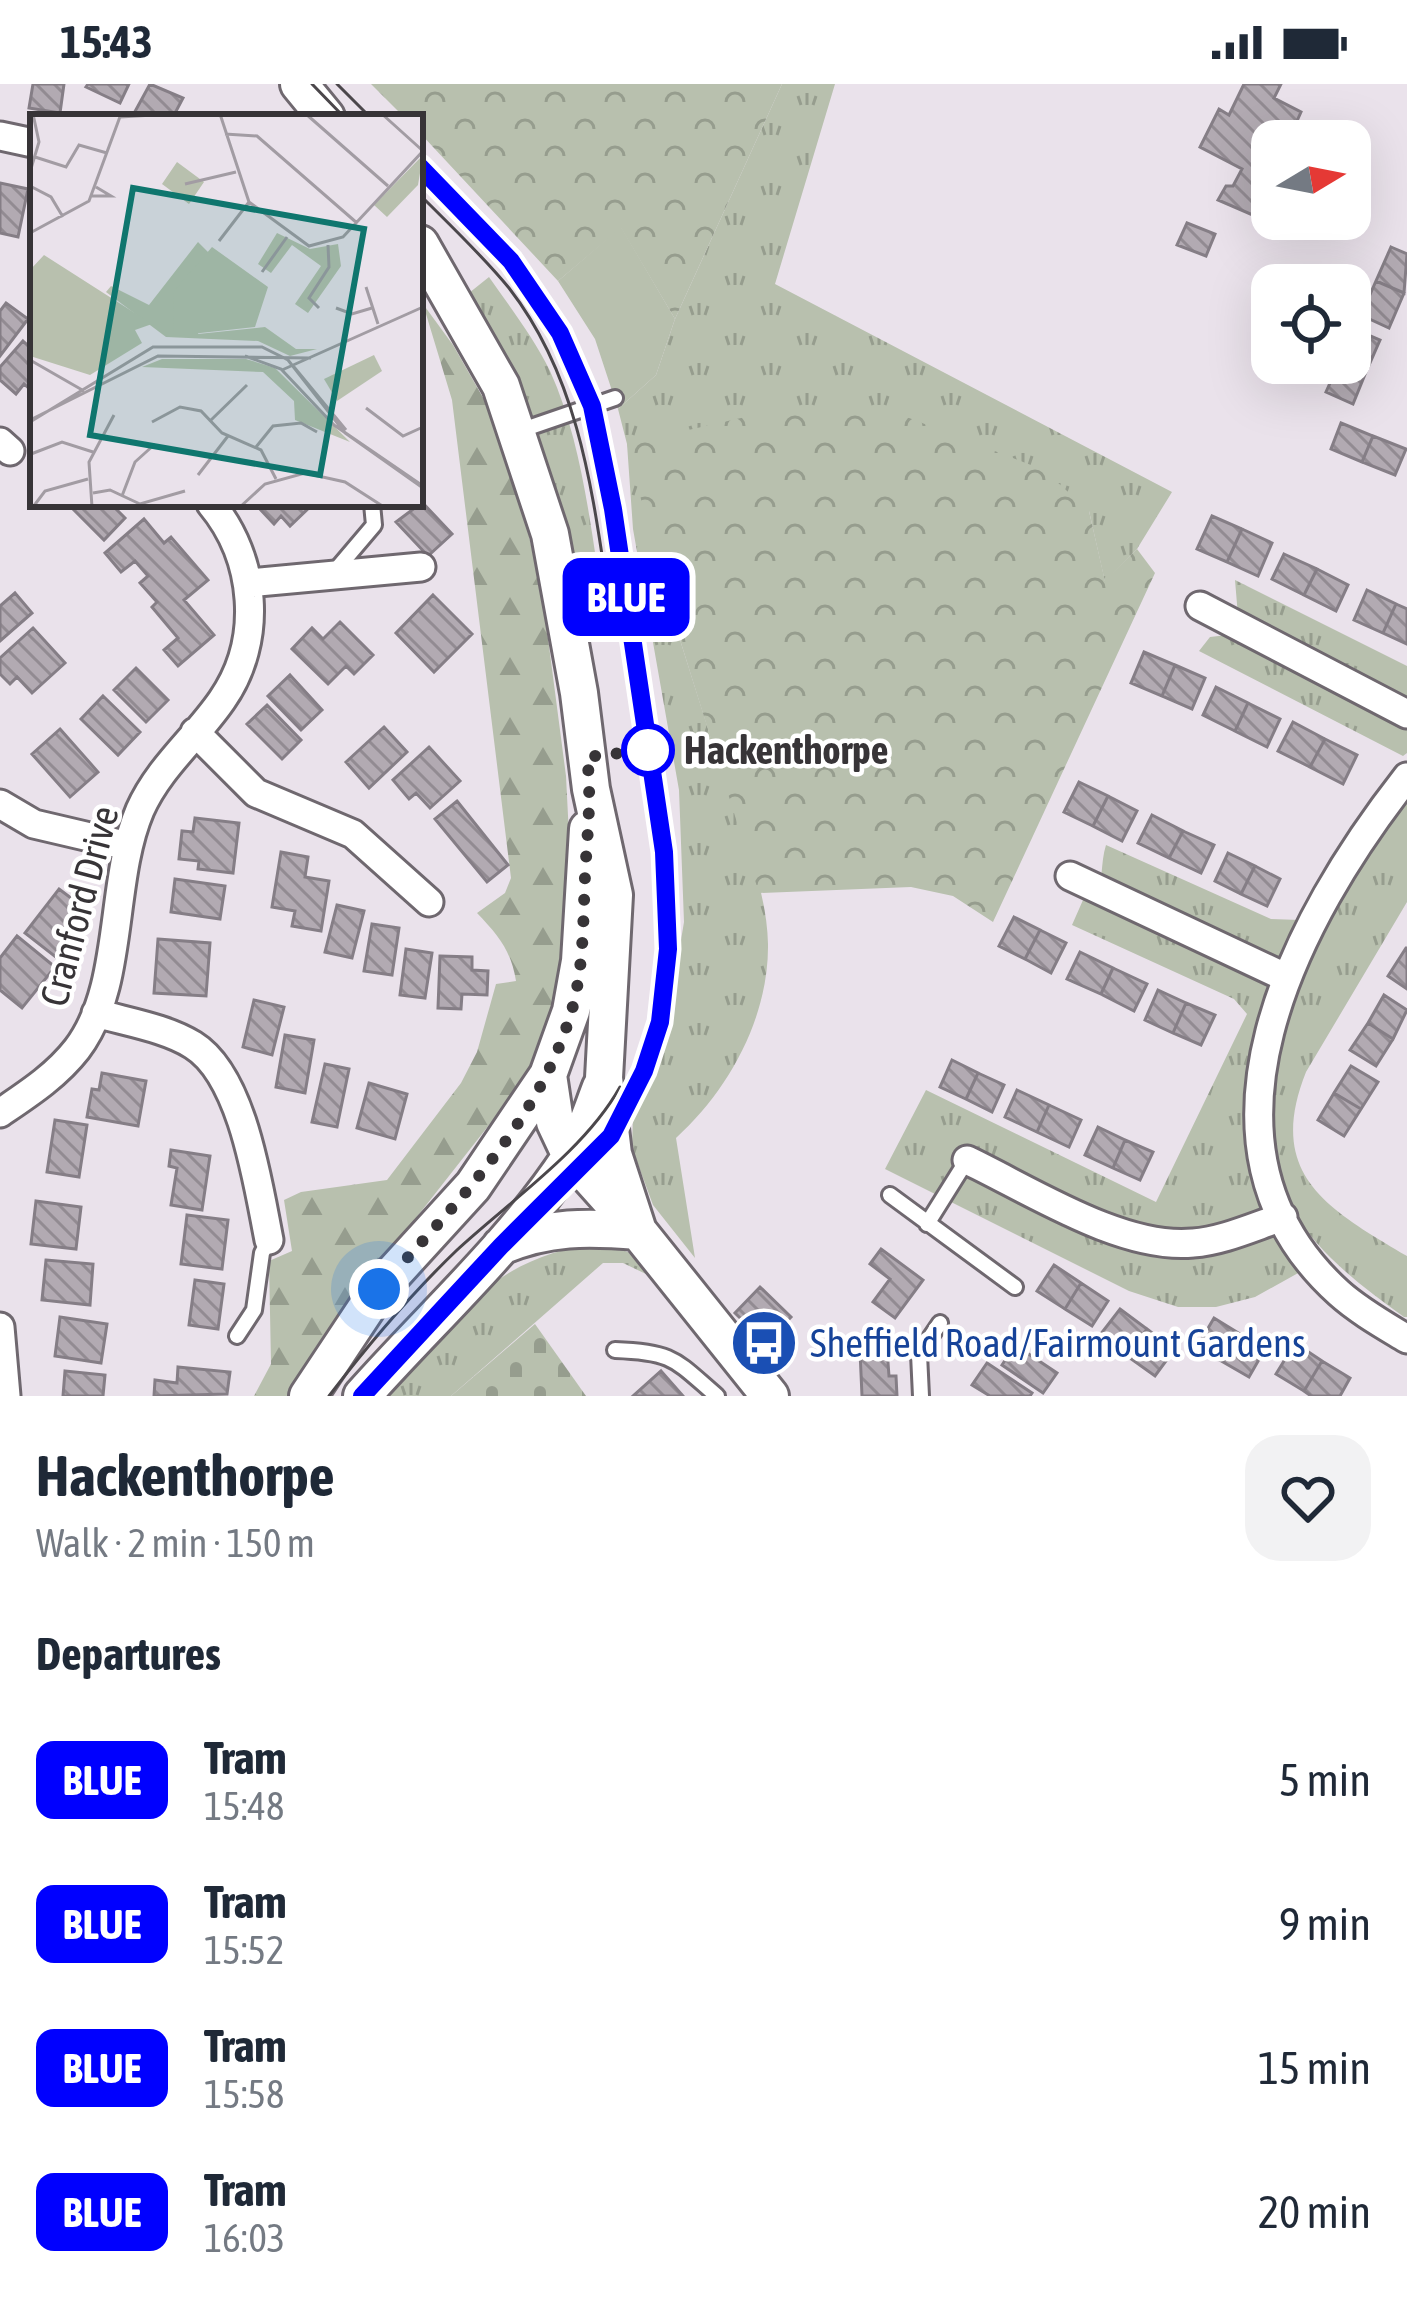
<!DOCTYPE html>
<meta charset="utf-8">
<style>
:root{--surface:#fff;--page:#f2f2f3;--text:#1f2937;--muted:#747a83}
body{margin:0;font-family:"Asap Condensed",sans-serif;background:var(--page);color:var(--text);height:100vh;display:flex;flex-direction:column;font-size:45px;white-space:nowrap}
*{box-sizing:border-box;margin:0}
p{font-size:39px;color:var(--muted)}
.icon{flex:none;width:66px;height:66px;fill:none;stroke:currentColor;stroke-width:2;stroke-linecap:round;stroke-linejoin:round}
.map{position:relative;height:1312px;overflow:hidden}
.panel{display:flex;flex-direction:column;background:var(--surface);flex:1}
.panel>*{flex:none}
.badge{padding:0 24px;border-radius:18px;font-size:42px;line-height:78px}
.needle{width:78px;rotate:80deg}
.controls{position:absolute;left:1251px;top:36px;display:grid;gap:24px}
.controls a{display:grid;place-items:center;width:120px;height:120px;border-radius:24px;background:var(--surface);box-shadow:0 12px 48px #0002;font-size:60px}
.you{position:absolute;width:60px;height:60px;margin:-30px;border:9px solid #fff;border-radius:50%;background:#1a73e8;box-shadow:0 0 0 18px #1a73e833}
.map>.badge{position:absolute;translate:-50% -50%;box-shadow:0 0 0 6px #fff}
h2{padding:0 36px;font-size:45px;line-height:108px}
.round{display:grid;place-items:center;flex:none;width:126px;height:126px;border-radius:36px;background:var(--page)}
.headline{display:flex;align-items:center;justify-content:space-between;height:204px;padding:0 36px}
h1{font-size:57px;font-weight:700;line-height:90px}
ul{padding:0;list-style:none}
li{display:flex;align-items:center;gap:36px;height:144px;padding:0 36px}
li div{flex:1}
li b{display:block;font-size:45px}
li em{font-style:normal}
li .badge{min-width:132px;font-weight:700;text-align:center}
.status{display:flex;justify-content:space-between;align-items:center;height:84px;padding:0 60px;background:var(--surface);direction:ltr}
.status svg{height:33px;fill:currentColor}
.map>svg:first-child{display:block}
.grass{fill:url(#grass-tufts)}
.forest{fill:url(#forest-firs)}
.cemetery{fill:url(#cemetery-stones)}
.park{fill:url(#park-crowns)}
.pitch{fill:#b8c0ae}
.building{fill:url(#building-back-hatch);stroke:#857e86;stroke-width:3}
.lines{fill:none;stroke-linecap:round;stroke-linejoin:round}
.service-casing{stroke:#6f686f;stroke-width:20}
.minor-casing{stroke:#6f686f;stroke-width:33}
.tertiary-casing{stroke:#6f686f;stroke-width:42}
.service{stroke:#fff;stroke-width:14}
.minor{stroke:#fff;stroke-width:27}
.tertiary{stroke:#fff;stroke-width:36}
.tram{stroke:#4b474b;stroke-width:3}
.line-casing{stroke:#fff;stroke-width:27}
.line{stroke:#00f;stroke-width:18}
.walk{stroke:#373437;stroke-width:12;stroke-dasharray:0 21.6}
.stop-dot{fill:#fff;stroke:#00f;stroke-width:6}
.labels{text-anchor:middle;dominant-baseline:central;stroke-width:9;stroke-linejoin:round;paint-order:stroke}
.stop-label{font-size:39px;font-weight:bold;fill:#373437;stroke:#fff;text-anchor:start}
.street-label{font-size:39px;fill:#373437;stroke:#fff}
.transit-label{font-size:39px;fill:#164399;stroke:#fff;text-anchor:start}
.inset-road{fill:none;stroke:#a29ca3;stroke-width:3}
.view{fill:#0f766e;fill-opacity:0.15;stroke:#0f766e;stroke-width:6}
.inset-edge{fill:none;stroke:#373437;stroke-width:6}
</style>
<div class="status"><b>15:43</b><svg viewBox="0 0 49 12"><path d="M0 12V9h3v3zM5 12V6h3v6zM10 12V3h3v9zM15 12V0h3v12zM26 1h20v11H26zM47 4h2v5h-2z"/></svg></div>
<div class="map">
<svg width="1407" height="1312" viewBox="0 0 1407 1312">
<defs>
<pattern id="grass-tufts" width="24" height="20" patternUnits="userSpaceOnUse" patternTransform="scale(3)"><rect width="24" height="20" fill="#b8c0ae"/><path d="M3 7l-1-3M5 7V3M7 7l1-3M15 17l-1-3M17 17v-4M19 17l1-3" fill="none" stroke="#969d8e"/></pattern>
<pattern id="forest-firs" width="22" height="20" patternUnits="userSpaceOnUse" patternTransform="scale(3)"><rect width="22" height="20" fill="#b8c0ae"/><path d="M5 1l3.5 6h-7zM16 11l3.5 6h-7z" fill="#969d8e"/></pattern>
<pattern id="cemetery-stones" width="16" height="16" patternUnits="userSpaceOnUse" patternTransform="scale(3)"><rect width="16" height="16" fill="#b8c0ae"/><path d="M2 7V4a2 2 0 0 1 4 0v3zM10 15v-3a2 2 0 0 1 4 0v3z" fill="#969d8e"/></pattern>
<pattern id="park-crowns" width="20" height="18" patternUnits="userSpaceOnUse" patternTransform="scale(3)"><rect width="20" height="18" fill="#b8c0ae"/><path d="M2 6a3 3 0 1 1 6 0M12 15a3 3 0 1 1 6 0" fill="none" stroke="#969d8e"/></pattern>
<pattern id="building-back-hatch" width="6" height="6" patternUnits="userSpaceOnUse" patternTransform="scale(3)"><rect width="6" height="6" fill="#b2aab2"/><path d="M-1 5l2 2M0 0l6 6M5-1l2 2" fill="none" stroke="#928b92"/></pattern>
</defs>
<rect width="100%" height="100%" fill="#eae2eb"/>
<path class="grass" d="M782 0H835L775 200 1172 408 1137 465 1105 498 1089 427 662 498C683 565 704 633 726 700 743 749 767 807 768 860 769 933 729 1006 676 1054L695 1174 653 1121 632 1064 633 1030 651 991 671 916 684 838 679 706 633 445 627 360 618 325 656 291 675 235Z
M489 193C510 223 534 254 550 287 584 362 591 451 605 532L581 536 523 317 469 209Z
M1235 496 1407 582V669L1403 672 1199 567 1210 553 1227 551 1238 532Z
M1407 714V818L1306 988C1265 1091 1328 1125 1407 1172V1233H1404C1362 1203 1320 1171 1292 1126 1286 1116 1284 1103 1281 1092 1273 1061 1269 1024 1273 992 1282 918 1357 770 1407 714Z
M1106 761 1271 835 1300 836C1234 963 1221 1064 1300 1188L1255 1213 1216 1223H1178L1129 1207 885 1085 926 1006 1156 1118 1247 930 1234 915 1072 841 1083 816 1095 815C1104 797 1100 780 1106 761Z
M603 1160 628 1168 648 1191 623 1179H603L451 1312H381C449 1239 495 1168 603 1160Z"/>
<path class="forest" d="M423 220 453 261 489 324 519 406 543 516 566 692 574 851 548 959 522 999 383 1176 298 1312H254L271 1280 269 1177 292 1167 284 1116 301 1108 387 1096 461 999 477 968 496 900 516 897C511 866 498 851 477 829L505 809 511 794 452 316Z"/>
<path class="cemetery" d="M535 1240 586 1312H451Z"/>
<path class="park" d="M371 0H782L675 235 621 144 558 197 420 49V33H404Z
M878 322 1044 386 1089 427 1105 497 1137 465 1155 489 993 838 953 812 911 803 759 809 662 498 627 360 785 324Z"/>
<path class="pitch" d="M621 143 675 235 656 291 618 325 595 255 558 197Z"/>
<path class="building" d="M33 0H64L60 29 29 24Z
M88 0H129L120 19 86 3Z
M150 0 183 14 173 33H132Z
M1244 0H1281L1274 14 1301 28 1288 57H1272V92L1255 132 1218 116 1226 102H1233L1242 85 1200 63 1219 25 1229 31Z
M0 99 28 105 18 153 0 149Z
M1187 139 1215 150 1206 172 1177 161Z
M1391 163 1407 170 1404 209 1376 197Z
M1376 197 1404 209 1389 244 1361 231Z
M6 219 28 235 0 272V227Z
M1354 245 1380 256 1366 288 1346 279H1350Z
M23 257 33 266V308L24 300 16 310 0 296V283Z
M1339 279 1366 288 1353 320 1326 308Z
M1341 339 1373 352 1362 378 1331 365Z
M1373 352 1406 365 1395 391 1362 378Z
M420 416 452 450 428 472 396 438 420 420Z
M68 420H111L125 434 104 456Z
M262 420H313L290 442 281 432 274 440 258 423Z
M1212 432 1242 445 1227 478 1197 465Z
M144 435 164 459 171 453 208 496 184 516 214 551 178 582 164 566 178 554 152 523 157 518 140 499 148 492 135 477 121 488 105 469Z
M1242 445 1272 459 1258 492 1227 478Z
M1284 470 1317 485 1304 511 1272 495Z
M1317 485 1348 501 1336 527 1304 511Z
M1367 506 1396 520 1383 549 1354 536Z
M15 509 32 529 0 557V522Z
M433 511 472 550 434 588 396 549Z
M1396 520 1407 525V560L1383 549Z
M340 538 373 571 354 590 346 582 328 600 292 565 312 544 323 555Z
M33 544 65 579 32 609 17 593 10 600 0 590V574Z
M1144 568 1175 581 1162 612 1131 599Z
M1175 581 1205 594 1192 625 1162 612Z
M136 584 168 616 146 638 114 606Z
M290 591 322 626 301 646 268 612Z
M1216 603 1248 619 1235 647 1203 631Z
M103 612 140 648 118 671 81 635Z
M1248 619 1280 635 1267 663 1235 647Z
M267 621 301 656 282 675 247 640Z
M1293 638 1325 655 1310 683 1278 667Z
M384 643 407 668 369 704 346 678Z
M60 645 98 688 70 713 32 670Z
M1325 655 1357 671 1343 700 1310 683Z
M429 663 460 697 430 724 416 709 409 715 393 696Z
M1079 698 1108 712 1093 742 1064 728Z
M1108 712 1137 727 1122 757 1093 742Z
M457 717 508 781 487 798 435 735Z
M1152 731 1183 747 1169 774 1138 759Z
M195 734 239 739 233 789 198 785 199 777 179 775 182 747 193 748Z
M1183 747 1214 761 1201 789 1169 774Z
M281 768 308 773 305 793 329 797 321 847 292 842 295 827 272 823Z
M1228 769 1255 782 1241 810 1215 797Z
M1255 782 1280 795 1267 822 1241 810Z
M175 795 225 802 220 835 171 828Z
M59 805 79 820 70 832 82 841 57 874 25 849Z
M337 821 364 827 352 874 325 868Z
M1014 833 1040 846 1025 875 999 862Z
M372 840 399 844 392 891 364 887Z
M1040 846 1066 859 1051 889 1025 875Z
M17 852 55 883 22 924 0 906V874Z
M158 855 210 859 206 912 154 909Z
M1406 864H1407V905L1388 892Z
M406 865 432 869 425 914 400 911Z
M1080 868 1113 884 1101 910 1067 895Z
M440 872 472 873V886L488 887 487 911 462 910 461 925 438 924Z
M1113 884 1147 900 1134 927 1101 910Z
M1158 906 1186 919 1173 949 1145 936Z
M1384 911 1407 926 1393 955 1368 939Z
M254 916 284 923 272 971 243 963Z
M1186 919 1215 931 1201 961 1173 949Z
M1368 939 1393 955 1376 982 1350 966Z
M285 951 314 956 305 1009 276 1003Z
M952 976 978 989 966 1015 940 1003Z
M325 980 349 985 337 1043 312 1038Z
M1351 982 1378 998 1361 1025 1334 1009Z
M102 989 146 997 138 1042 87 1033 92 1005 99 1006Z
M978 989 1004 1001 992 1028 966 1015Z
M369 999 407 1010 395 1055 357 1044Z
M1017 1006 1049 1021 1037 1048 1005 1033Z
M1334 1009 1361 1025 1344 1052 1318 1036Z
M1049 1021 1081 1036 1069 1063 1037 1048Z
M55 1036 87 1041 79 1093 47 1088Z
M1098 1043 1125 1056 1113 1084 1085 1071Z
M1125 1056 1153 1068 1140 1096 1113 1084Z
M171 1066 210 1072 202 1126 171 1121 177 1084 169 1082Z
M36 1117 81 1123 76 1165 31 1160Z
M187 1131 228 1136 222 1185 181 1180Z
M881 1165 923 1196 895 1234 873 1218 890 1195 870 1180Z
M46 1176 93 1180 90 1221 42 1216Z
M1054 1181 1081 1199 1065 1225 1037 1207Z
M195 1196 224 1200 218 1245 189 1241Z
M1081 1199 1108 1217 1092 1242 1065 1225Z
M760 1203 791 1233 766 1259 735 1229Z
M1120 1225 1147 1245 1127 1272 1100 1251Z
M60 1233 107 1240 101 1279 55 1272Z
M1214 1234 1240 1250 1223 1278 1197 1263Z
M1147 1245 1174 1266 1155 1292 1127 1272Z
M1240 1250 1265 1265 1249 1293 1223 1278Z
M1295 1259 1322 1277 1304 1307 1276 1290Z
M1015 1261 1057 1289 1043 1309 1002 1281Z
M887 1265 889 1292H896L897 1312H862L860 1267Z
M1322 1277 1350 1294 1340 1312H1311L1304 1307Z
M987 1279 1032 1309 1030 1312H990L972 1301Z
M178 1283 230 1288 227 1310 154 1312 155 1296 177 1299Z
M65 1287 105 1291 103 1312H63Z
M661 1287 683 1312H633Z"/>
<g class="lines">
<g class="service-casing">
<path id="service" d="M519 347 615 314
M335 487 374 441 372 420
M890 1111 1015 1203
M927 1140 967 1076
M237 1252 254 1226 262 1169 269 1156
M615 1266C674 1268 675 1276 717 1312
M921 1312 919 1270 940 1239"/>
</g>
<g class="minor-casing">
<path id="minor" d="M0 52 33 59
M0 358 10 367
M249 499 421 483
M1200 522 1407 630
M195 648 256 709 353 750 429 818
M1407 693C1297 833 1174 1060 1339 1209 1359 1227 1384 1241 1407 1255
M0 720 34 740 128 762
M1070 792 1287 894
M96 929C127 938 166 944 193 961 243 992 258 1101 269 1156
M0 1029C28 1010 56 992 77 965 125 902 109 799 140 726 159 683 196 654 222 616 264 556 256 474 211 420
M967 1076C1030 1106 1122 1166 1193 1159 1223 1157 1255 1142 1283 1133
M0 1243 6 1312"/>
</g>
<g class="tertiary-casing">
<path id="tertiary" d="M299 0 326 33
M420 160 501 302 550 450 579 609 591 705 614 811 604 994 613 1070 638 1147
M548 991 555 1038 571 1072 638 1147 770 1312
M501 1162C548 1142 588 1143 638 1147
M308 1312 379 1205 473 1102 548 991 571 927 580 877 588 745
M362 1312C432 1233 513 1161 571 1072 585 1051 592 1026 601 1003"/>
</g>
<use href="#service" class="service"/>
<use href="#minor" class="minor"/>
<use href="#tertiary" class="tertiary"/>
<path class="tram" d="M312 0 344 33
M337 0 370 33
M420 111C450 141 482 171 509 204 585 302 594 425 613 543
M329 1312C368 1261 410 1211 457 1166 510 1117 585 1066 620 1003
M362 1312 501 1162 611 1052 644 987 660 938 668 865 664 768 613 425 593 323 560 249 511 177 420 83"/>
</g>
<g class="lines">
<g class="line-casing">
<path id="line" d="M362 1312 501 1162 611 1052 644 987 660 938 668 865 664 768 613 425 592 322 560 249 511 177 420 83"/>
</g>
<use href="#line" class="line"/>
<path class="walk" d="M379 1205C453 1123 539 1038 571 929 584 885 583 837 585 792 587 752 592 713 587 673L648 666"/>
</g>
<defs>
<g id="bus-disc" transform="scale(3.45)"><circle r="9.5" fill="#1a4fb4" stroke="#fff"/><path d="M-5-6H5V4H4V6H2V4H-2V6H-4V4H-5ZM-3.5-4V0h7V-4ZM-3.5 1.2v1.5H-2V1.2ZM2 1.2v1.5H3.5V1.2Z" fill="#fff"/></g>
</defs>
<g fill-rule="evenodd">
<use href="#bus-disc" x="764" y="1259"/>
</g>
<circle class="stop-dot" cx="648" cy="666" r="24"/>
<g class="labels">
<g class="stop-label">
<text x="684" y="666">Hackenthorpe</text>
</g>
<g class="street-label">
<text transform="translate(79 822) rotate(-75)">Cranford Drive</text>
</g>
<g class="transit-label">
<text x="810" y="1259">Sheffield Road/Fairmount Gardens</text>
</g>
</g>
<g transform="translate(30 30)">
<rect width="393" height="393" fill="#eae2eb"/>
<path d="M393 41 388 71 357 103 344 91ZM147 48 174 68 159 90 132 70ZM247 119 280 135 308 130 311 152 278 199 265 190 291 152 262 131 241 159 228 150ZM168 128 182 142 168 220 235 213 266 235H287L260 242 228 227 136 223 76 178 81 172 119 191Z" fill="#b8c0ae"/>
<path d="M132 245H216L245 254 320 328 265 306 264 287 233 258 112 253Z" fill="#b8c0ae"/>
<path d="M344 241 352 257 307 287 294 265Z" fill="#b8c0ae"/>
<path d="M182 133 238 173 225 213 143 222 144 177ZM14 141 122 210 105 216 112 229 60 261 0 242V156Z" fill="#b8c0ae"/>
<path class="inset-road" d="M190 0 219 88 279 132 313 123 393 37M276 0 358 72M352 0 393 37M90 3 140 0M195 20 227 22 327 109M5 43 36 53 49 31 77 39M0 58 9 28 3 0M155 70 206 58M0 72 21 83 33 103M62 82H81L66 73M0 119 59 87 91 0M189 127 219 88M232 158 257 123M336 173 348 210M289 194 279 184 299 153 298 131M306 194 322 200 342 194M215 242 251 255 304 311 393 372M0 246 54 277M264 253 316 316M252 256 393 193M336 294 373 322 393 313M0 306 128 242 281 244M180 307 217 271M0 308 123 233H232L258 246 315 319 393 374M122 308 150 293 171 297 192 319 231 336 246 365M226 333 243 312 271 309 287 318M1 340 32 328 63 338M168 361 198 322M63 379 80 376 110 390 155 377M92 382 105 348 125 330M3 393 15 377 58 365M62 393 59 348 84 301M210 393 235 370 275 359 315 368 354 393"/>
<path class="view" d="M103 74 334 115 290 361 60 321Z"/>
<rect width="393" height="393" class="inset-edge"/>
</g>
</svg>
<div class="controls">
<a><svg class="needle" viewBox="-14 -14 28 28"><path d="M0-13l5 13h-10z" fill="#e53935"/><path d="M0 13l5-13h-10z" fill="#747a83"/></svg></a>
<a><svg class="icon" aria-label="locate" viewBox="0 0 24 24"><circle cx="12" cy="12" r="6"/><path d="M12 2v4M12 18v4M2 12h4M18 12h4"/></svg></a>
</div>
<div class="you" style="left:379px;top:1205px"></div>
<b class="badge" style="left:626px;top:513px;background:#00f;color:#fff">BLUE</b>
</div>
<section class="panel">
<div class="headline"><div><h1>Hackenthorpe</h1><p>Walk · 2 min · 150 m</p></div><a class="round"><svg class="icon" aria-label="heart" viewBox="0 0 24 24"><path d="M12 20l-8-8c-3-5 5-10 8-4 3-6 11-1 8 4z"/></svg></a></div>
<h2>Departures</h2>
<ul>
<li><span class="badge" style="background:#00f;color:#fff">BLUE</span><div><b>Tram</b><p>15:48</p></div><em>5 min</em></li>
<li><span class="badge" style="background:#00f;color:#fff">BLUE</span><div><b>Tram</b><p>15:52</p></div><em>9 min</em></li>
<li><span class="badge" style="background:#00f;color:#fff">BLUE</span><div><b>Tram</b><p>15:58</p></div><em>15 min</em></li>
<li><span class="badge" style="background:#00f;color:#fff">BLUE</span><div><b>Tram</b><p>16:03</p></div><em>20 min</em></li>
</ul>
</section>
